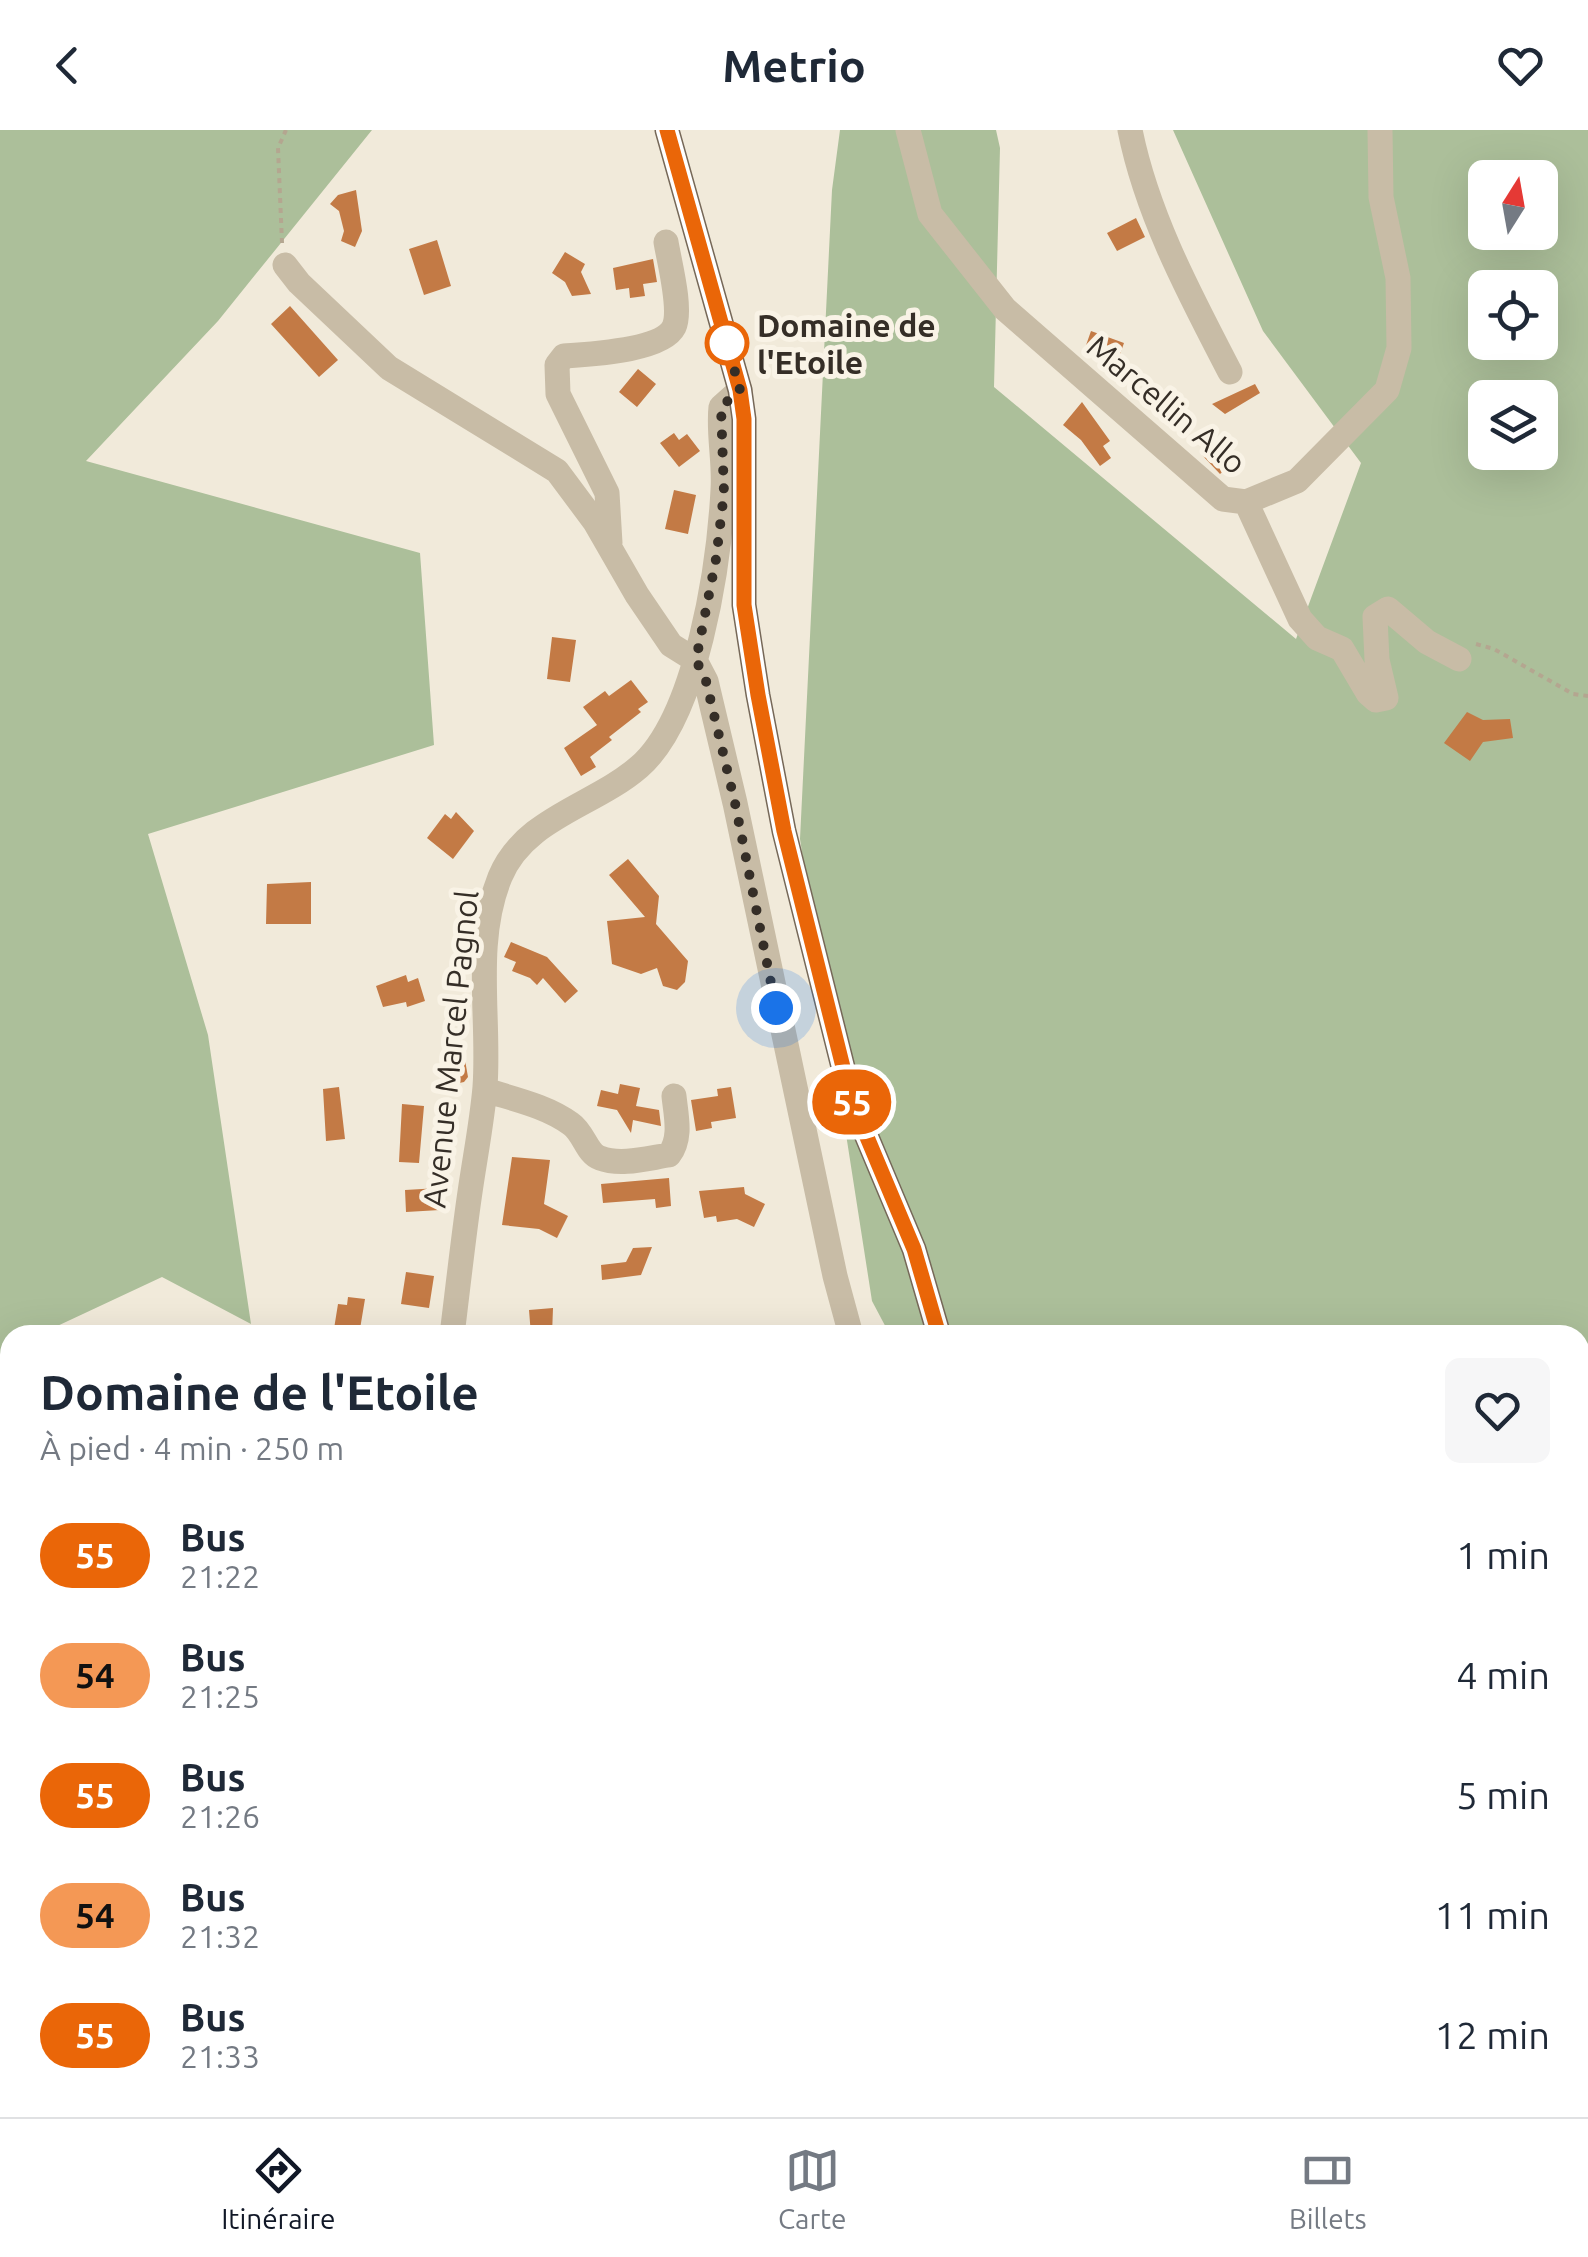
<!DOCTYPE html>
<html lang="fr">
<meta charset="utf-8">
<style>
:root{--surface:#fff;--page:#f6f6f7;--text:#1f2937;--muted:#747a83;--line:#e0e1e3;--accent:#111827}
body{margin:0;font-family:Ubuntu,sans-serif;background:var(--page);color:var(--text);height:100vh;display:flex;flex-direction:column;font-size:38px;white-space:nowrap}
*{box-sizing:border-box;margin:0}
p{font-size:32px;color:var(--muted)}
.icon{flex:none;width:55px;height:55px;fill:none;stroke:currentColor;stroke-width:2;stroke-linecap:round;stroke-linejoin:round}
.map{position:relative;flex:1;overflow:hidden}
.sheet{position:absolute;left:0px;top:1195px;width:1590px;height:792px;display:flex;flex-direction:column;background:var(--surface);border-radius:30px 30px 0 0;box-shadow:0 10px 40px #0002}
.sheet>*{flex:none}
.badge{padding:0 20px;border-radius:32px;font-size:35px;line-height:65px}
.needle{width:65px;rotate:11deg}
.tools{position:absolute;left:1468px;top:30px;display:grid;gap:20px}
.tools a{display:grid;place-items:center;width:90px;height:90px;border-radius:15px;background:var(--surface);box-shadow:0 10px 40px #0002;font-size:50px}
.you{position:absolute;width:50px;height:50px;margin:-25px;border:8px solid #fff;border-radius:50%;background:#1a73e8;box-shadow:0 0 0 15px #1a73e833}
.map>.badge{position:absolute;translate:-50% -50%;box-shadow:0 0 0 5px #fff}
.round{display:grid;place-items:center;flex:none;width:105px;height:105px;border-radius:15px;background:var(--page)}
.overview{display:flex;align-items:center;justify-content:space-between;height:170px;padding:0 40px}
h1{font-size:48px;font-weight:700;line-height:75px}
ul{padding:0;list-style:none}
li{display:flex;align-items:center;gap:30px;height:120px;padding:0 40px}
li div{flex:1}
li b{display:block;font-size:38px}
li em{font-style:normal}
li .badge{min-width:110px;font-weight:700;text-align:center}
header{display:flex;justify-content:space-between;align-items:center;height:130px;padding:0 40px;background:var(--surface);font-size:45px;font-weight:700}
.menu{display:flex;justify-content:space-around;align-items:center;height:140px;border-top:2px solid var(--line);background:var(--surface);font-size:28px;color:var(--muted)}
.menu a{display:grid;justify-items:center;gap:5px}
.menu .on{color:var(--accent)}
.map>svg:first-child{display:block}
.green{fill:#acbf9a;fill-rule:evenodd}
.building{fill:#c37a45}
.lines{fill:none;stroke-linecap:round;stroke-linejoin:round}
.path{stroke:#b4a690;stroke-width:4;stroke-dasharray:5 5;stroke-linecap:butt}
.minor{stroke:#c8bca6;stroke-width:25}
.major{stroke:#766858;stroke-width:25}
.line-casing{stroke:#fff;stroke-width:22}
.line{stroke:#ea6608;stroke-width:15}
.walk{stroke:#352e27;stroke-width:10;stroke-dasharray:0 18}
.stop-dot{fill:#fff;stroke:#ea6608;stroke-width:5}
.labels{text-anchor:middle;dominant-baseline:central;stroke-width:10;stroke-linejoin:round;paint-order:stroke}
.stop-label{font-size:32px;font-weight:bold;fill:#352e27;stroke:#f9f3e6;text-anchor:start}
.street-label{font-size:32px;fill:#352e27;stroke:#f9f3e6}
</style>
<header><svg class="icon" aria-label="back" viewBox="0 0 24 24"><path d="M15 5l-7 7 7 7"/></svg>Metrio<svg class="icon" aria-label="heart" viewBox="0 0 24 24"><path d="M12 20l-8-8c-3-5 5-10 8-4 3-6 11-1 8 4z"/></svg></header>
<div class="map">
<svg width="1588" height="1987" viewBox="0 0 1588 1987">
<rect width="100%" height="100%" fill="#f1eada"/>
<path class="green" d="M0 0H372L218 191 86 331 420 423 434 615 148 704 208 905 251 1194 162 1147 53 1198 46 1205H10V1240L0 1249Z
M840 0H996L1000 18 994 257 1296 509 1361 333 1263 201 1173 0H1588V1378L1580 1376V1205H890L872 1171 800 709 832 60ZM1485 48H1540V102H1485ZM1485 158H1540V212H1485ZM1485 268H1540V322H1485Z
M0 1490 10 1501V1673L0 1670Z"/>
<path class="building" d="M356 60 362 101 355 117 341 111 344 101 339 81 330 74 338 65Z
M1136 88 1145 107 1117 121 1107 103Z
M437 110 451 156 424 165 409 119Z
M565 122 585 134 581 142 591 164 572 166 565 152 552 143Z
M653 129 657 152 643 154 645 166 630 168 629 158 616 160 613 138Z
M290 176 338 230 319 247 271 194Z
M1091 201 1124 213 1117 233 1084 221Z
M638 239 656 254 637 277 619 262Z
M1255 254 1260 263 1225 284 1212 274Z
M1082 272 1110 311 1103 316 1111 328 1100 336 1081 310 1063 295Z
M674 303 679 310 687 304 700 321 679 337 660 313Z
M1220 309 1238 328 1220 344 1202 325Z
M674 360 696 365 688 404 665 399Z
M552 507 576 510 570 552 547 549Z
M631 550 648 572 638 579 641 582 609 607 612 610 590 627 596 637 581 646 564 618 597 595 583 577 605 561 609 566Z
M1467 582 1483 590 1510 589 1513 608 1483 612 1470 631 1444 613Z
M456 682 474 701 453 729 427 708 445 684 451 689Z
M628 729 659 766 656 794 688 831 685 852 677 860 663 856 657 838 641 844 612 834 607 791 645 787 609 745Z
M311 752V794H266L267 754Z
M511 812 547 827 578 861 565 873 543 848 537 855 530 848 512 841 516 832 504 827Z
M406 845 408 852 418 848 425 871 407 877 406 872 383 877 376 856Z
M462 913 468 947 464 952 450 955 445 932V926L449 925 447 916Z
M620 954 640 958 636 976 659 980 661 996 633 990 631 1003 617 980 597 976 601 960 618 964Z
M339 957 345 1009 326 1011 323 959Z
M731 957 736 988 711 992 712 998 696 1001 691 970 718 966 717 959Z
M402 974 424 976 419 1033 399 1032Z
M512 1027 550 1030 544 1074 568 1086 557 1108 539 1099 502 1095Z
M669 1048 671 1076 656 1078 655 1069 603 1073 601 1054Z
M744 1057 745 1064 765 1074 754 1097 737 1089 717 1092 716 1086 704 1088 699 1061Z
M439 1058 440 1080 406 1082 405 1060Z
M652 1117 641 1145 602 1150 601 1135 626 1132 633 1118Z
M406 1142 434 1146 429 1178 401 1174Z
M348 1167 365 1169 359 1205H333L338 1174 347 1175Z
M553 1178 552 1205H531L529 1180Z"/>
<g class="lines">
<path class="path" d="M282 113 278 18 286 0
M1476 514 1494 519 1573 564 1588 566"/>
<path class="minor" d="M908 0 930 84 1005 179 1223 369 1246 372 1297 351 1387 260 1399 218 1398 148 1381 67 1380 0
M1130 0C1147 85 1190 165 1230 242
M285 135 299 153 389 238 557 341 595 392 637 465 671 515 695 530 706 551 735 673 835 1146 851 1205
M1246 372 1300 489 1317 508 1342 519 1368 563 1376 570 1386 568 1377 530 1375 487 1388 479 1427 512 1459 529
M610 413 607 363 558 264 557 235 564 226C589 224 662 221 674 197 682 179 669 131 666 112
M485 960C513 969 547 976 571 994 584 1003 587 1024 600 1028 621 1036 648 1028 669 1025 682 1008 676 986 674 966
M452 1205C458 1157 463 1110 470 1062 475 1027 482 992 485 957 490 888 473 813 500 747 524 688 594 676 639 637 697 587 719 435 723 360 725 333 718 302 721 277L740 260
M648 1978 652 1987
M1239 1978 1252 1987
M1326 1978 1331 1987
M113 1987 116 1978
M590 1987 595 1978
M772 1987 778 1978"/>
<path class="major" d="M667 0 740 260 744 289V475L758 565 784 701 851 969 914 1119 939 1205
M1134 1987 1138 1978"/>
</g>
<g class="lines">
<g class="line-casing">
<path id="line" d="M667 0 740 260 744 289V475L758 565 784 701 851 969 914 1119 939 1205"/>
</g>
<use href="#line" class="line"/>
<path class="walk" d="M727 213 726 210 740 260 721 277 724 363 716 429 696 530 706 551 735 673 776 878"/>
</g>
<circle class="stop-dot" cx="727" cy="213" r="20"/>
<g class="labels">
<g class="stop-label">
<text x="757" y="195">Domaine de<tspan x="757" dy="37">l'Etoile</tspan></text>
</g>
<g class="street-label">
<text transform="translate(1167 274) rotate(40)">Marcellin Allo</text>
<text transform="translate(450 919) rotate(-84)">Avenue Marcel Pagnol</text>
</g>
</g>
</svg>
<div class="tools">
<a><svg class="needle" viewBox="-14 -14 28 28"><path d="M0-13l5 13h-10z" fill="#e53935"/><path d="M0 13l5-13h-10z" fill="#747a83"/></svg></a>
<a><svg class="icon" aria-label="locate" viewBox="0 0 24 24"><circle cx="12" cy="12" r="6"/><path d="M12 2v4M12 18v4M2 12h4M18 12h4"/></svg></a>
<a><svg class="icon" aria-label="layers" viewBox="0 0 24 24"><path d="M12 4l9 5-9 5-9-5zM3 14l9 5 9-5"/></svg></a>
</div>
<div class="you" style="left:776px;top:878px"></div>
<b class="badge" style="left:852px;top:972px;background:#ea6608;color:#fff">55</b>
<section class="sheet">
<div class="overview"><div><h1>Domaine de l'Etoile</h1><p>À pied · 4 min · 250 m</p></div><a class="round"><svg class="icon" aria-label="heart" viewBox="0 0 24 24"><path d="M12 20l-8-8c-3-5 5-10 8-4 3-6 11-1 8 4z"/></svg></a></div>
<ul>
<li><span class="badge" style="background:#ea6608;color:#fff">55</span><div><b>Bus</b><p>21:22</p></div><em>1 min</em></li>
<li><span class="badge" style="background:#f49855;color:#111">54</span><div><b>Bus</b><p>21:25</p></div><em>4 min</em></li>
<li><span class="badge" style="background:#ea6608;color:#fff">55</span><div><b>Bus</b><p>21:26</p></div><em>5 min</em></li>
<li><span class="badge" style="background:#f49855;color:#111">54</span><div><b>Bus</b><p>21:32</p></div><em>11 min</em></li>
<li><span class="badge" style="background:#ea6608;color:#fff">55</span><div><b>Bus</b><p>21:33</p></div><em>12 min</em></li>
</ul>
</section>
</div>
<nav class="menu">
<a class="on"><svg class="icon" aria-label="directions" viewBox="0 0 24 24"><path d="M12 3l9 9-9 9-9-9zM9 14v-3h6M13 9l2 2-2 2"/></svg>Itinéraire</a>
<a><svg class="icon" aria-label="map" viewBox="0 0 24 24"><path d="M3 6l6-2 6 2 6-2v14l-6 2-6-2-6 2zM9 4v14M15 6v14"/></svg>Carte</a>
<a><svg class="icon" aria-label="tickets" viewBox="0 0 24 24"><path d="M3 7h18v10H3zM15 7v10"/></svg>Billets</a>
</nav>
